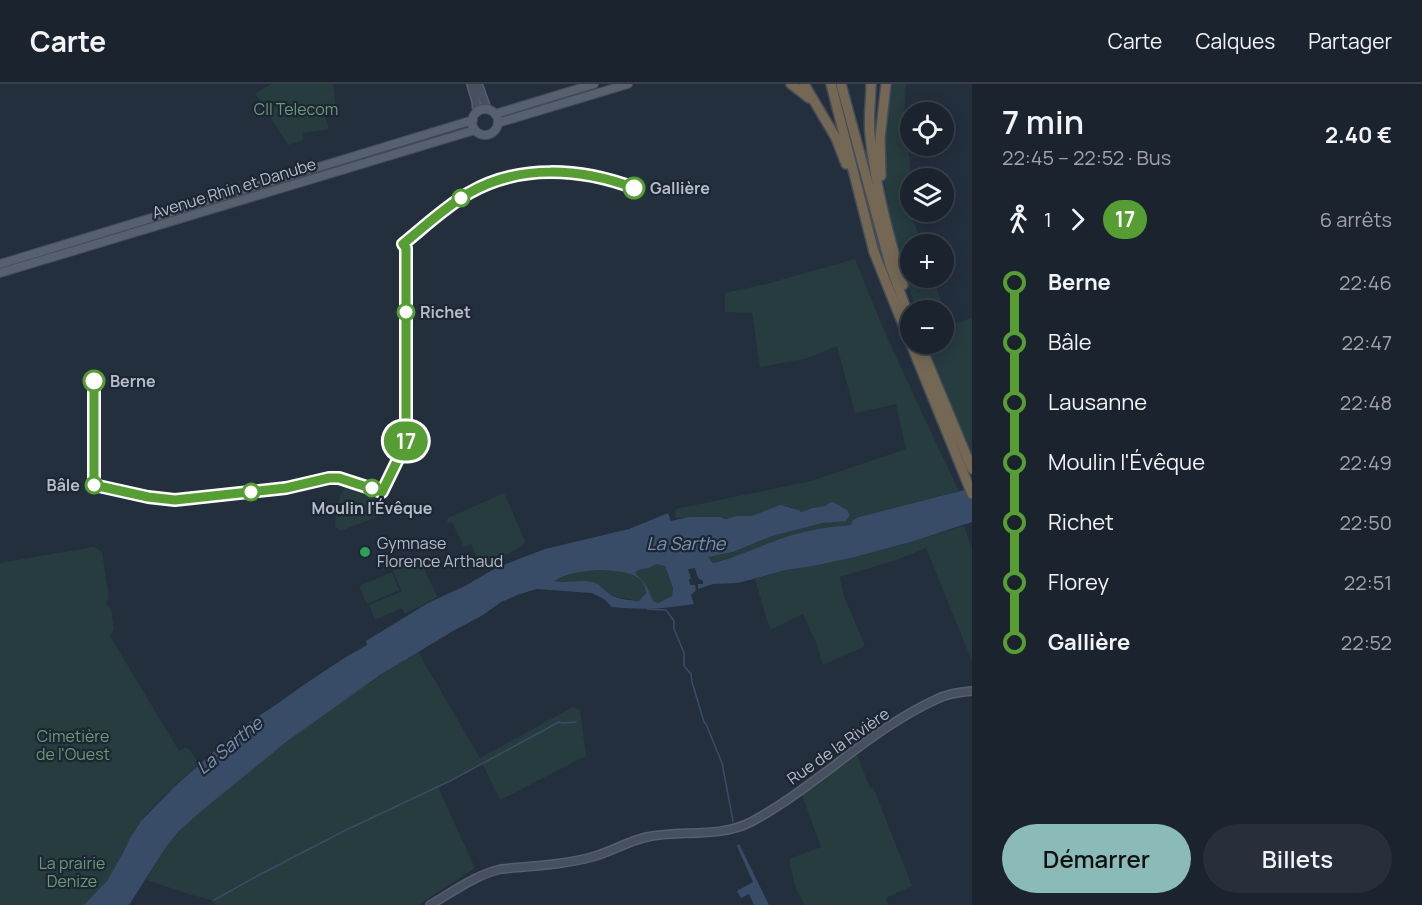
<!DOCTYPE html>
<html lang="fr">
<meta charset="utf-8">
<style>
:root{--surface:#1b232e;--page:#282f3a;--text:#f1f3f6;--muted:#a0a4aa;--line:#39404a;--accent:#8bbbb9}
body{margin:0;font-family:Manrope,sans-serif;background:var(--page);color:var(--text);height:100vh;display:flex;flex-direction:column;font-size:22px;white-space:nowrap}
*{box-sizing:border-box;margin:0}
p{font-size:20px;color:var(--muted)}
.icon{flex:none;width:33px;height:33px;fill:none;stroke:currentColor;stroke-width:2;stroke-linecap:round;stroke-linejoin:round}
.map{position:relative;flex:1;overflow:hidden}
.panel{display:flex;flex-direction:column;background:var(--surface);width:450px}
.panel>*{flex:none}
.badge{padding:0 12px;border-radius:20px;font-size:21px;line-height:39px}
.controls{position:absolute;left:900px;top:18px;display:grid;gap:12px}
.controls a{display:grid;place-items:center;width:54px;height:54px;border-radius:50%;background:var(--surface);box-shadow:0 3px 15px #0003,0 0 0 2px var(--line);font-size:30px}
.map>.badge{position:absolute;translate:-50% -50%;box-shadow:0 0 0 3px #fff}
.legs{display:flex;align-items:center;gap:9px;height:66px;padding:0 30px;font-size:20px}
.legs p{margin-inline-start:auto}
.headline{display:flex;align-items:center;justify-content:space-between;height:102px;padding:0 30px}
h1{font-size:33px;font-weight:600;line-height:45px}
.primary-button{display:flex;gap:12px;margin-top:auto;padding:12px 30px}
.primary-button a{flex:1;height:69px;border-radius:36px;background:var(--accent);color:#111;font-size:24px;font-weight:600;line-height:69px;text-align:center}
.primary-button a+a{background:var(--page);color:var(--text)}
ul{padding:0 30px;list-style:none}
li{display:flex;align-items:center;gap:21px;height:60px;font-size:22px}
li i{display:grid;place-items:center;width:9px;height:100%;margin:0 8px;background:currentColor}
li i::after{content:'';width:15px;height:15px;margin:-8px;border:4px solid;border-radius:50%;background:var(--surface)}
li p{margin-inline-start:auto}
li:first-child i{background:linear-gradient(#0000 50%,currentColor 0)}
li:last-child i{background:linear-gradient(currentColor 50%,#0000 0)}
header{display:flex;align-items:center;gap:36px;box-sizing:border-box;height:84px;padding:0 30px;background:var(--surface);border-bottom:2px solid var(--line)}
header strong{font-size:28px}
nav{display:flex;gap:33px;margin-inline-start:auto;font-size:21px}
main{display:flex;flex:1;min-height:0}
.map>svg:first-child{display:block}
.green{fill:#263c3f}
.water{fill:#394c67;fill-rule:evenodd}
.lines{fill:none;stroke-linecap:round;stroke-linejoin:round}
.stream{stroke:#394c67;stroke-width:1.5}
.secondary-casing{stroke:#565f6c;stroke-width:10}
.primary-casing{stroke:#414a57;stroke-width:10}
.highway-casing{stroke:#434c59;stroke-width:12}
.secondary{stroke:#465061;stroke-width:7}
.primary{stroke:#56606e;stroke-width:8}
.highway{stroke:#746855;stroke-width:9}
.line-1-casing{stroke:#fff;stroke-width:14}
.line-1{stroke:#569e33;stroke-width:9}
.stop-1-dot{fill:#fff;stroke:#569e33;stroke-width:3}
.leisure-dot{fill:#2e9e5b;stroke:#1d2633;stroke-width:2}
.labels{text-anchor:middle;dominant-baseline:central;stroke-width:4.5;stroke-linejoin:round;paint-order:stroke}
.park-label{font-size:16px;fill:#6b9a76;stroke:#1d2633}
.street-label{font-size:16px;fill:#b4bcc9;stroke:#1d2633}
.stop-label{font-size:16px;font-weight:bold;fill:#b4bcc9;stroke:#1d2633;text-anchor:start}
.poi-label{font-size:16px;fill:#b4bcc9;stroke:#1d2633;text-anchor:start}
.water-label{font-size:18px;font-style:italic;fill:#7c92b1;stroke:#1d2633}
</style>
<header>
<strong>Carte</strong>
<nav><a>Carte</a><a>Calques</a><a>Partager</a></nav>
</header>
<main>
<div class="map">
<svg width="972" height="821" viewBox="0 0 972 821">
<rect width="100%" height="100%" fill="#242f3e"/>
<path class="green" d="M272 0H333L337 30 325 31 329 45 302 49 304 56 288 61 255 9Z
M888 0H906L904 34 906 35 907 56 910 79 908 111 913 137 921 155V160H910V194H932L936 197 937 206 948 234C954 243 963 237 972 234V375L945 310 927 260H944V226H916C902 183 888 138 884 92 881 62 886 30 888 0Z
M855 175C885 253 923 331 959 407L859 433 851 441 827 443 773 457 745 469 713 479 708 473 733 468 772 452 828 438 826 422 812 424 801 428C781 414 772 428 753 432 748 433 743 432 738 432 731 433 727 435 720 433L676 434 675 428 676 425 811 397 906 365 896 320 855 329 837 262 808 274 760 283 752 229 725 228V209L766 200Z
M345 404H347L391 421 389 426 385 430 340 447 335 442C336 430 337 413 345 404Z
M504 409 525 457 522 462 482 484 471 460 464 463 452 438 447 439 448 434Z
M964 442 972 464V577L926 464 896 476 840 493 844 512 865 562 823 581 816 558 803 530 770 546 755 495 786 486 813 482 855 473 914 457Z
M94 463 102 468 109 514 106 518 107 521 111 524 114 545 110 552 179 667 186 663 188 665H189L199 680C179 698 155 717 139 740 126 758 120 779 107 798 101 807 92 814 84 821H0V479Z
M420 476 437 513 405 530 402 524 375 536 369 521 402 507 393 487Z
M656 480 665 482 673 504 672 512C645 529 654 507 638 493 646 503 650 506 639 517L616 513 612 511 600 501 554 497C574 484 614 482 636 492L635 489 638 486 649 484Z
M392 488 399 506 367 520 359 502Z
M418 568 480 674 573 623 580 626 586 672 500 716 482 679 438 703 475 784 418 821H215L211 816 192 811 146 796 166 763 173 754C192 732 216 715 238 696 295 650 355 606 418 568Z
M857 671 870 704 873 703 912 802 886 814 888 821H802L804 820 795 802 789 775 821 763 802 711Z"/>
<path class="water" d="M972 401V438L914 457 855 473 813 482 786 486 738 499 713 500 698 505V500H703V497L698 494 695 484 688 485 691 495H689L690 501H695L696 506 691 511 694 520C663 525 642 526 612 523L604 515 592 509 537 505 520 510 501 518 483 531 453 547 380 591 286 658 199 729 177 749 166 763 129 821H84L107 797 123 769 129 756 141 737 174 703 242 643 274 622 308 598 346 573 367 561 366 557 428 519 465 502 496 484 545 465 629 445 668 429 671 437 689 433H720L726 435 736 432H752L780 421 799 426 801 428 812 424 826 422 827 420 833 418 847 426 850 431 846 437 823 439 772 452 733 468 708 473 713 479C734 474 752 465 772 458 797 448 824 443 851 441L853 436 859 433 968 405ZM656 480 665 482 673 504 672 512 658 519 653 517 646 501 635 489 638 486 649 484ZM598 486C615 487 645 486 646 509L639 517C630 516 619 516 611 511 604 506 601 500 592 498 579 495 566 500 554 497 567 489 583 487 598 486Z
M739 760 769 821H754L749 810 741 814 737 807 753 798 737 762Z"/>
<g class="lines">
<path class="stream" d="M647 525 666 526 674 537V545L684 569V582L691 590 692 598 704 638 706 640 722 679 733 737
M214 816 259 791 344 747 450 697 559 638 563 639 576 638"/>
<g class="secondary-casing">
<path id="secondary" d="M471 0 476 17 477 28
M478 0 487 25
M430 821C453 808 475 791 501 785 532 782 562 781 592 773 611 768 628 757 647 753 681 746 720 754 751 738 816 703 869 646 937 615 947 610 960 608 972 607"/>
</g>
<g class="primary-casing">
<path id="primary" d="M472 38a13 13 0 1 1 26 0a13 13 0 1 1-26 0Z
M495 30 594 0
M498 39 628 0
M0 180 473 36
M0 189 475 46"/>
</g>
<g class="highway-casing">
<path id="highway" d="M791 0 809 14
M804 0 836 54 846 80
M831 0 874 168 910 258
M841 0 890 181 910 235
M871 0C871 17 868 34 870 51 875 102 889 152 903 201
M881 92 880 54 886 0
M911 260 972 410
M920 260 972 385"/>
</g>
<use href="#secondary" class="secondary"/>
<use href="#primary" class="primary"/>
<use href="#highway" class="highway"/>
</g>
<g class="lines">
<g class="line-1-casing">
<path id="line-1" d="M94 297V401L148 413 175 416 286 404 329 394H339L382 408 402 367 406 354V164L403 160C424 143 445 123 469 109 519 80 581 84 634 104"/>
</g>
<use href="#line-1" class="line-1"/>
</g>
<g class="stop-1-dot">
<circle cx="634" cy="104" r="10"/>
<circle cx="461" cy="114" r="8"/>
<circle cx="406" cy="228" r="8"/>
<circle cx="94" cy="297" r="10"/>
<circle cx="94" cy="401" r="8"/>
<circle cx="372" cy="404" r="8"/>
<circle cx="251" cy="408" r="8"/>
</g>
<circle class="leisure-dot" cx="365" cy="468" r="6"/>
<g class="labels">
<g class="park-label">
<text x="296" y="25">CII Telecom</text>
<text x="73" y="652">Cimetière<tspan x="73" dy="18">de l'Ouest</tspan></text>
<text x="72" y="779">La prairie<tspan x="72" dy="18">Denize</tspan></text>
</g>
<g class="street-label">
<text transform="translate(234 104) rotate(-17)">Avenue Rhin et Danube</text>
<text transform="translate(838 662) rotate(-35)">Rue de la Rivière</text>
</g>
<g class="stop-label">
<text x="650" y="104">Gallière</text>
<text x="420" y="228">Richet</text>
<text x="110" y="297">Berne</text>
<text x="80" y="401" text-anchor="end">Bâle</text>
<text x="372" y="424" text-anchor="middle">Moulin l'Évêque</text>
</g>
<g class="poi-label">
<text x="377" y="459">Gymnase<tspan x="377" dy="18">Florence Arthaud</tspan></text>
</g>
<g class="water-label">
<text x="686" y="459">La Sarthe</text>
<text transform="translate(229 661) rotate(-39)">La Sarthe</text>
</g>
</g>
</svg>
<div class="controls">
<a><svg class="icon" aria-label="locate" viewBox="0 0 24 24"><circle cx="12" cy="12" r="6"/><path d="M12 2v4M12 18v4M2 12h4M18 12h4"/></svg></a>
<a><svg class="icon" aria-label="layers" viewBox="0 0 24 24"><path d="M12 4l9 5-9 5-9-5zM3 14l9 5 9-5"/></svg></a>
<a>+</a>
<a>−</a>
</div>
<b class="badge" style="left:406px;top:357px;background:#569e33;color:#fff">17</b>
</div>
<section class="panel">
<div class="headline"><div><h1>7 min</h1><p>22:45 – 22:52 · Bus</p></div><b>2.40 €</b></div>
<div class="legs"><svg class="icon" aria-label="walk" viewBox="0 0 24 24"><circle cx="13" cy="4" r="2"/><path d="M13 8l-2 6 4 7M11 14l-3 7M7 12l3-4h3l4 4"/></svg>1<svg class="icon" aria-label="forward" viewBox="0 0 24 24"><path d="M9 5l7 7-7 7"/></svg><b class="badge" style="background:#569e33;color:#fff">17</b><p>6 arrêts</p></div>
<ul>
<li><i style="color:#569e33"></i><b>Berne</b><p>22:46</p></li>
<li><i style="color:#569e33"></i><span>Bâle</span><p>22:47</p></li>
<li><i style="color:#569e33"></i><span>Lausanne</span><p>22:48</p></li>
<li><i style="color:#569e33"></i><span>Moulin l'Évêque</span><p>22:49</p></li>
<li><i style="color:#569e33"></i><span>Richet</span><p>22:50</p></li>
<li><i style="color:#569e33"></i><span>Florey</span><p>22:51</p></li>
<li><i style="color:#569e33"></i><b>Gallière</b><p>22:52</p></li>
</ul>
<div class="primary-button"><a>Démarrer</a><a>Billets</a></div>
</section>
</main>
